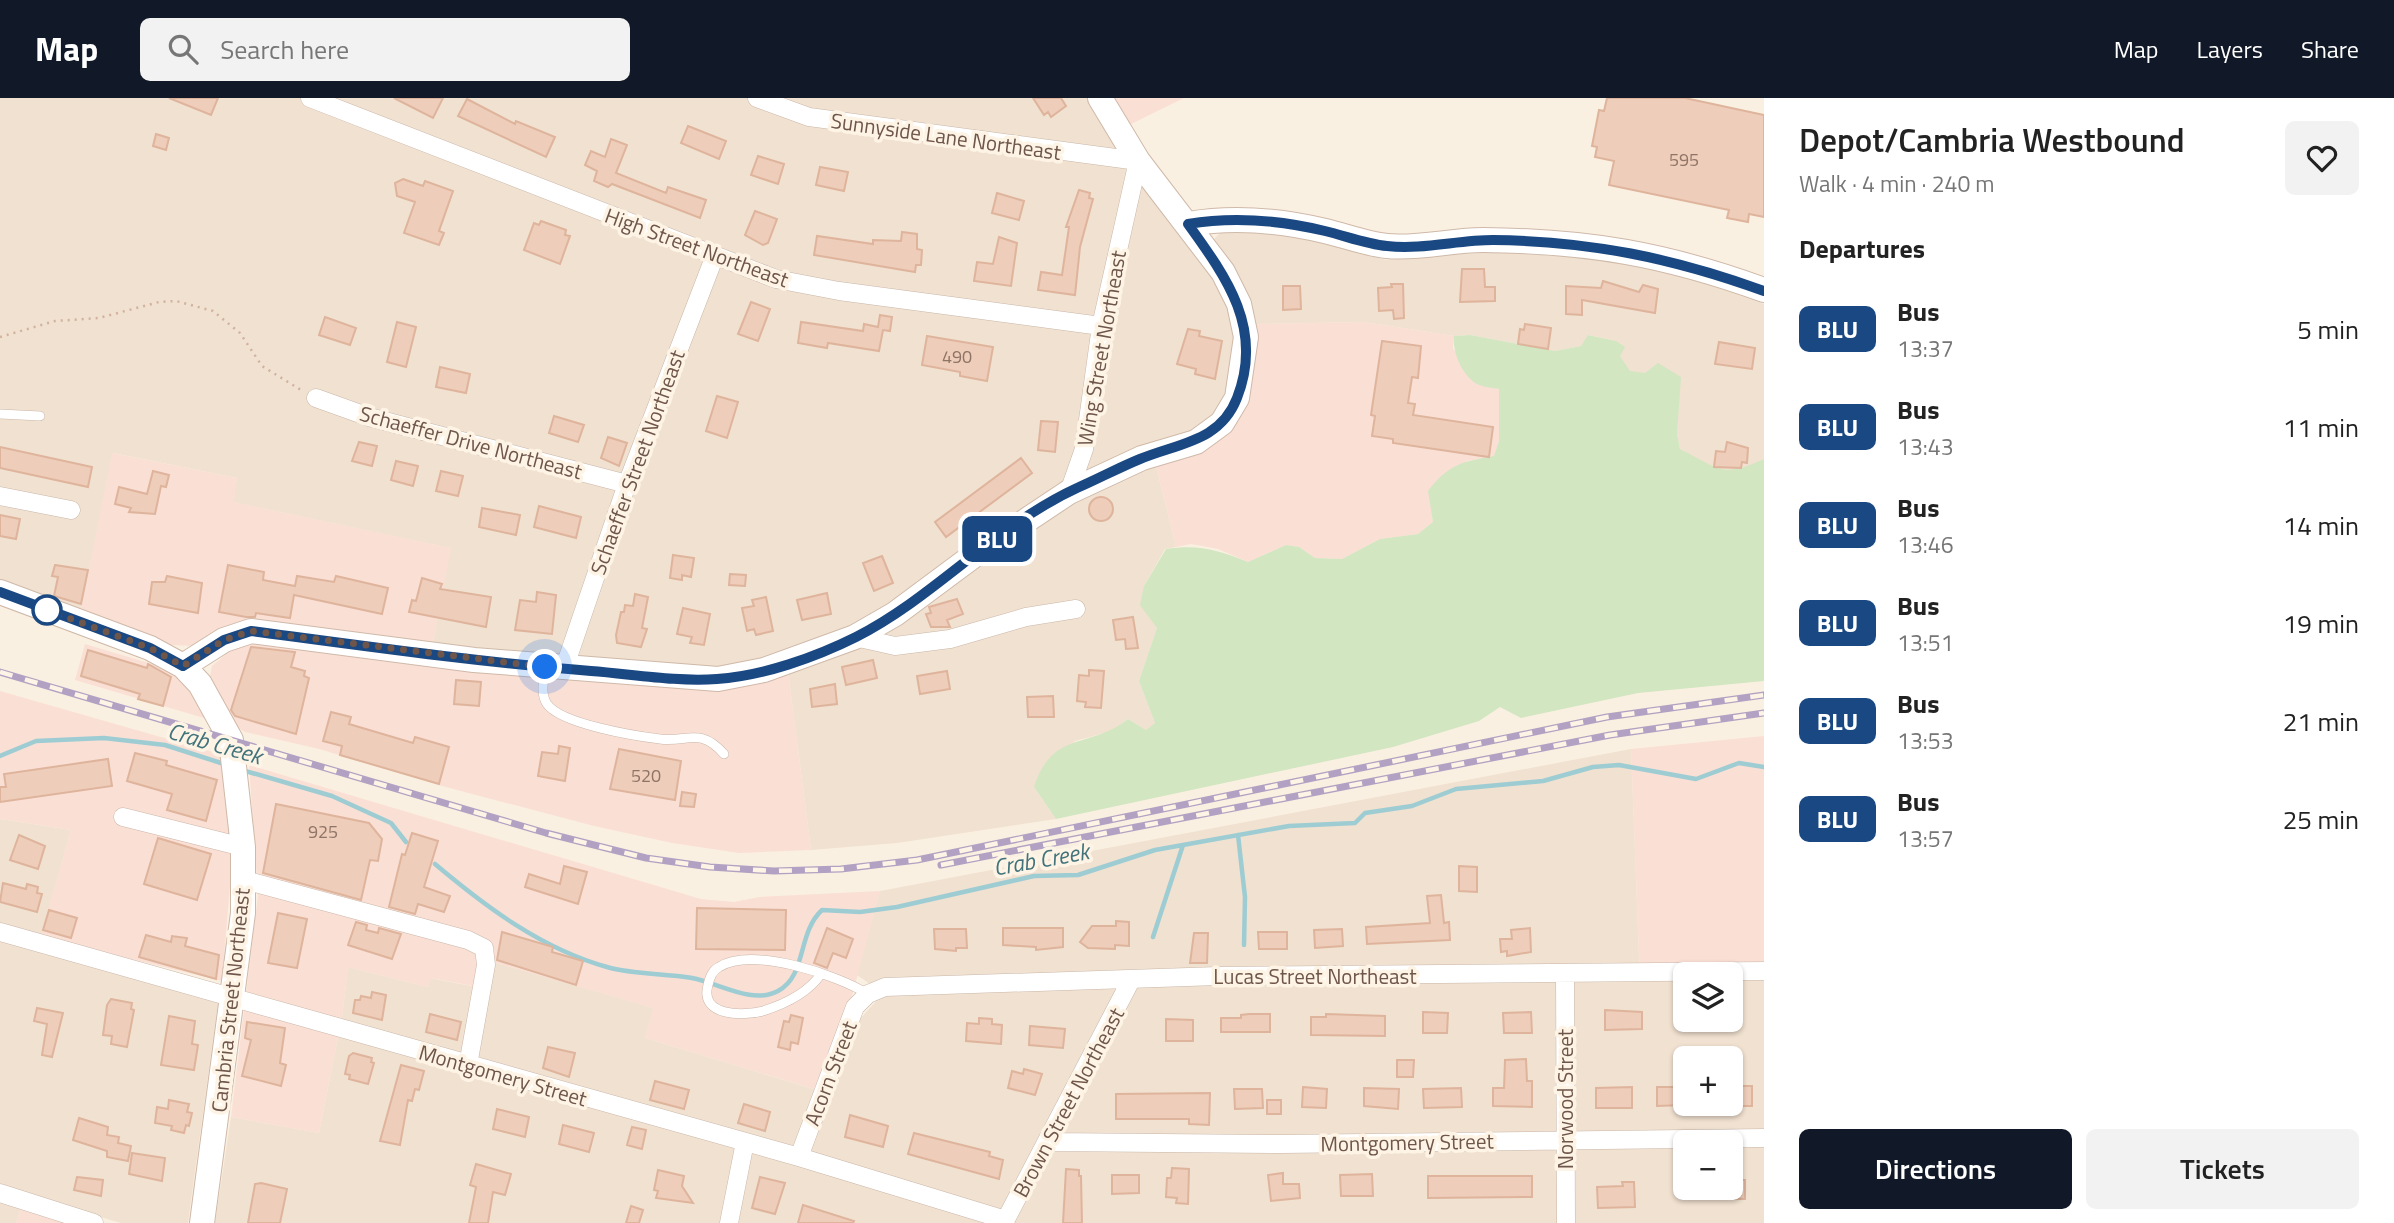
<!DOCTYPE html>
<meta charset="utf-8">
<style>
:root{--surface:#fff;--page:#f2f2f2;--text:#222;--muted:#767676;--accent:#111827}
body{margin:0;font-family:"Titillium Web",sans-serif;background:var(--page);color:var(--text);height:100vh;display:flex;flex-direction:column;font-size:26px;white-space:nowrap}
*{box-sizing:border-box;margin:0}
p{font-size:23px;color:var(--muted)}
.icon{flex:none;width:38px;height:38px;fill:none;stroke:currentColor;stroke-width:2;stroke-linecap:round;stroke-linejoin:round}
.map{position:relative;flex:1;overflow:hidden}
.drawer{display:flex;flex-direction:column;background:var(--surface);width:630px}
.drawer>*{flex:none}
.badge{padding:0 14px;border-radius:10px;font-size:24px;line-height:46px}
.tools{position:absolute;left:1673px;top:864px;display:grid;gap:14px}
.tools a{display:grid;place-items:center;width:70px;height:70px;border-radius:10px;background:var(--surface);box-shadow:0 2px 5px #0004;font-size:35px}
.you{position:absolute;width:35px;height:35px;margin:-18px;border:5px solid #fff;border-radius:50%;background:#1a73e8;box-shadow:0 0 0 10px #1a73e833}
.map>.badge{position:absolute;translate:-50% -50%;box-shadow:0 0 0 4px #fff}
h2{padding:0 35px;font-size:26px;line-height:63px}
.round{display:grid;place-items:center;flex:none;width:74px;height:74px;border-radius:10px;background:var(--page)}
.headline{display:flex;align-items:center;justify-content:space-between;height:119px;padding:0 35px}
h1{font-size:33px;font-weight:600;line-height:52px}
.primary-button{display:flex;gap:14px;margin-top:auto;padding:14px 35px}
.primary-button a{flex:1;height:80px;border-radius:10px;background:var(--accent);color:#fff;font-size:28px;font-weight:600;line-height:80px;text-align:center}
.primary-button a+a{background:var(--page);color:var(--text)}
ul{padding:0;list-style:none}
li{display:flex;align-items:center;gap:21px;height:98px;padding:0 35px}
li div{flex:1}
li b{display:block;font-size:26px}
li em{font-style:normal}
li .badge{min-width:77px;font-weight:700;text-align:center}
header{display:flex;align-items:center;gap:42px;box-sizing:border-box;height:98px;padding:0 35px;background:var(--accent);color:#fff}
header strong{font-size:33px}
nav{display:flex;gap:38px;margin-inline-start:auto;font-size:24px}
.search{width:490px;height:63px;background:var(--page);display:flex;align-items:center;gap:18px;box-sizing:border-box;padding:0 24px;border-radius:10px;color:var(--muted);font-size:26px}
main{display:flex;flex:1;min-height:0}
.map>svg:first-child{display:block}
.residential{fill:#f1e1d0;fill-rule:evenodd}
.commercial{fill:#fadfd5}
.green{fill:#d1e6c1}
.lines{fill:none;stroke-linecap:round;stroke-linejoin:round}
.stream{stroke:#9eccd3;stroke-width:4.5}
.building{fill:#eecdba;stroke:#dfb49c;stroke-width:2}
.lane-casing{stroke:#cab7a9;stroke-width:10}
.street-casing{stroke:#cab7a9;stroke-width:19}
.secondary-casing{stroke:#cfb9a9;stroke-width:26}
.path{stroke:#d2b19e;stroke-width:2.5;stroke-dasharray:2 5;stroke-linecap:butt}
.lane{stroke:#fff;stroke-width:9}
.street{stroke:#fff;stroke-width:18}
.secondary{stroke:#fff;stroke-width:24}
.rail-casing{stroke:#b2a1c2;stroke-width:7}
.rail{stroke:#fef4e6;stroke-width:4.5;stroke-dasharray:13;stroke-linecap:butt}
.line-casing{stroke:#fff;stroke-width:16}
.line{stroke:#1a4882;stroke-width:10}
.walk{stroke:#6f564a;stroke-width:7;stroke-dasharray:0 12.6}
.stop-dot{fill:#fff;stroke:#1a4882;stroke-width:3.5}
.labels{text-anchor:middle;dominant-baseline:central;stroke-width:7;stroke-linejoin:round;paint-order:stroke}
.number-label{font-size:18px;fill:#8f7466}
.street-label{font-size:21px;fill:#6f564a;stroke:#fef4e6}
.water-label{font-size:23px;font-style:italic;fill:#42737b;stroke:#fef4e6}
</style>
<header>
<strong>Map</strong>
<div class="search"><svg class="icon" aria-label="search" viewBox="0 0 24 24"><circle cx="10" cy="10" r="6"/><path d="M15 15l6 6"/></svg>Search here</div>
<nav><a>Map</a><a>Layers</a><a>Share</a></nav>
</header>
<main>
<div class="map">
<svg width="1764" height="1125" viewBox="0 0 1764 1125">
<rect width="100%" height="100%" fill="#faf0e1"/>
<path class="residential" d="M0 0H1091L1215 181 1234 223 1235 272 1219 314 1156 368 1176 449 1165 451 1144 488 1149 516 1157 530 1139 583 1155 625 1146 632 1128 621 1112 633 1075 643 1034 689 1056 721 897 745 811 752 788 573 432 550 450 450 233 404 237 380 113 355 80 516 0 485Z
M1222 133 1269 134 1306 141 1386 162 1494 154 1603 161 1692 181 1764 206V361L1739 373 1713 370 1680 351 1677 336 1680 279 1630 274 1620 258 1616 243 1589 237 1581 248 1555 253 1470 237 1454 238 1364 224 1253 226 1212 143Z
M1631 651 1640 883 1685 882V922H1731V882H1764V1125H215L231 1019 319 1035 342 919 348 869 428 889 430 880 486 891 490 863 654 910 645 940 830 996 860 921 877 902 870 886 857 877 880 793ZM1685 961H1731V1006H1685ZM1685 1045H1731V1090H1685Z
M0 721 71 732 37 852 218 905 188 1125H121L25 1097 16 1125H0Z"/>
<path class="commercial" d="M1109 0H1184L1127 28Z
M1364 224 1454 238 1453 250 1477 286 1499 291V343L1494 359 1467 363 1429 393 1433 424 1418 436 1380 441 1342 461 1315 460 1299 449 1286 447 1248 464 1218 451 1191 446 1176 449 1156 368 1228 335 1253 226Z
M112 355 237 380 234 404 451 450 429 565 788 573 811 752 739 755 672 745 594 728 442 688 319 651 245 634 235 628 224 609 204 620 75 582 85 546 209 583 212 568 225 557 215 537 193 548 172 547 80 516Z
M0 593 220 656 224 660 232 764 222 883 40 839 71 732 0 721Z
M1764 638V882L1640 883 1631 651Z
M249 667 701 801 734 804 759 799 880 793 852 898 814 991 645 940 653 910 482 861 478 889 431 880 428 889 348 869 342 919 319 1035 231 1019 258 797Z
M21 1110 70 1125H16Z"/>
<path class="green" d="M1470 237 1555 253 1581 248 1588 237 1616 243 1625 249 1620 258 1630 273 1645 275 1658 265 1681 279 1677 336 1680 351C1718 370 1721 381 1764 361V583L1638 595 1521 620 1500 609 1479 623 1393 649 1056 721 1034 689C1053 631 1089 652 1128 621L1146 632 1155 625 1139 583 1157 530 1140 507 1144 488 1166 451C1198 446 1218 452 1248 464L1286 447 1299 449 1315 460 1342 461 1380 441 1418 436 1433 424 1428 393C1449 366 1461 364 1494 358L1499 343V291C1493 290 1483 289 1477 286 1462 278 1452 253 1454 238Z"/>
<g class="lines">
<path class="stream" d="M0 658 36 643 104 640 165 647 227 667
M242 672 332 698 391 725 406 744
M1238 737 1245 799 1244 847
M435 766C486 809 542 851 607 869 635 877 664 875 692 880 719 885 752 907 778 893 807 878 797 835 822 812L860 814 897 809 1034 778 1078 777 1155 752 1289 728 1355 725 1365 715 1412 708 1456 691 1543 683 1593 669 1619 667 1696 681 1739 665 1764 669
M1153 839 1183 747"/>
</g>
<path class="building" d="M169 0H218L211 17Z
M394 0H443L433 20Z
M1033 0H1061L1066 8 1051 19 1048 14 1044 17Z
M1607 0H1685L1764 17V119L1749 116 1748 124 1727 120 1729 112 1609 87 1614 63 1595 59 1597 49 1592 48 1599 12 1604 13Z
M467 1 515 26 516 23 555 39 546 59 458 18Z
M688 28 726 43 719 61 681 45Z
M156 36 169 40 166 52 153 48Z
M611 41 627 47 616 75 666 95 668 89 706 102 700 120 612 86 608 89 594 83 597 73 585 67 591 53 605 59Z
M758 58 784 66 778 86 751 77Z
M820 69 848 74 844 93 816 87Z
M403 81 423 88 425 83 453 93 439 133 444 135 439 147 404 135 415 104 397 98 395 85Z
M1079 92 1090 95 1089 100 1093 101 1080 149 1075 197 1038 192 1041 174 1062 177 1069 129H1066Z
M997 95 1024 103 1019 122 992 115Z
M755 113 777 121 768 145 763 147 745 137Z
M541 123 566 132 565 137 570 138 560 166 524 152 534 125 539 127Z
M902 134 917 136V151L922 152 921 167H916L915 174 814 157 817 138 873 146V142L901 143Z
M999 139 1017 145 1011 188 974 183 977 164 993 166Z
M1462 171H1484L1485 189H1495V203L1460 204Z
M1603 183 1639 194 1643 187 1658 191 1655 215 1582 202V217L1566 216V188L1601 190Z
M1391 186H1403L1404 220 1394 221 1393 212 1379 213 1378 190 1392 189Z
M1283 188H1300L1301 211 1283 212Z
M751 204 770 211 758 243 738 236Z
M880 217 892 219 890 233 883 232 879 253 828 245 827 250 798 245 801 224 863 233 864 226 878 229Z
M325 219 356 230 350 247 319 237Z
M397 224 416 229 406 269 387 264Z
M1525 226 1551 230 1548 251 1518 246 1520 231 1524 232Z
M1188 231 1200 233 1199 238 1222 243 1215 281 1195 276 1196 271 1177 266Z
M927 238 993 249 987 283 960 278V274L922 267Z
M1382 243 1421 248 1418 280 1412 279 1408 305 1415 306 1413 317 1493 329 1489 359 1393 345V341L1372 338 1375 318 1371 317Z
M1719 244 1755 250 1752 271 1715 266Z
M440 269 470 276 466 295 436 289Z
M717 298 738 304 727 340 706 333Z
M554 318 584 327 578 344 549 335Z
M1041 323 1058 324 1055 354 1038 352Z
M608 339 627 345 619 368 601 360Z
M359 344 377 348 372 368 352 363Z
M1727 344 1748 350 1747 365 1742 364 1741 370 1714 369 1716 353 1725 354Z
M0 349 92 369 88 389 0 370Z
M1021 360 1032 375 946 439 935 424Z
M396 363 418 368 413 388 391 382Z
M153 373 169 377 166 389 161 388 155 416 129 414 131 410 115 406 119 389 147 396Z
M441 373 463 378 458 398 436 393Z
M1089 411a12 12 0 1 1 24 0a12 12 0 1 1-24 0Z
M539 408 581 419 576 440 534 429Z
M482 410 520 417 516 437 479 429Z
M0 417 20 421 16 441 0 438Z
M673 457 694 460 691 479 682 477V482L670 480Z
M882 458 893 485 874 493 863 465Z
M55 467 88 472 81 506 54 498 58 479 52 478Z
M228 467 264 474 263 482 295 488 297 478 334 484 336 478 388 490 382 516 294 497 290 520 256 515 255 519H246L219 514Z
M730 476 746 477 745 488 729 487Z
M167 478 202 485 198 515 149 506 152 484H165Z
M422 480 442 486 440 491 491 499 486 529 409 514 412 502 416 503Z
M537 494 556 497 552 536 515 532 520 502 536 504Z
M827 495 831 516 802 522 797 502Z
M635 496 648 499 642 530 647 531 641 549 617 545 616 537 621 514H624L625 507 633 508Z
M766 499 773 533 756 537 754 531 747 533 742 510 754 508 752 502Z
M957 501 963 516 947 522 950 529H931L926 516 931 515 929 509Z
M683 510 710 516 704 547 690 545 692 539 677 536Z
M1133 519 1138 550 1126 551 1125 541 1116 542 1113 522Z
M251 549 295 554 291 569 305 573 304 578 309 580 296 636 235 618 231 612Z
M88 552 147 570 148 566 171 579 163 608 138 601 140 596 81 578Z
M873 562 877 580 846 587 842 569Z
M1089 572 1104 573 1101 610 1085 609 1086 604 1077 603 1079 577 1089 578Z
M947 573 950 591 920 596 917 578Z
M456 582 481 584 479 608 454 606Z
M835 586 837 606 812 609 810 591Z
M1053 598 1054 619H1028L1027 599Z
M331 614 351 619 349 626 413 645 415 639 449 649 439 686 340 657 342 648 323 643Z
M559 648 570 650 565 683 538 678 542 654 558 656Z
M619 651 681 663 675 702 610 691Z
M135 655 167 663 166 667 217 682 206 723 167 712 172 696 127 683Z
M108 661 112 688 0 704V689H6L4 676Z
M682 694 696 696 694 709 680 708Z
M276 706 369 725 382 741 378 763 370 762 361 802 263 775Z
M412 735 438 743 424 789 450 798 444 814 418 806 415 816 389 809 402 756 405 757Z
M19 737 45 748 38 771 10 762Z
M158 740 211 756 197 802 144 786Z
M564 768 587 774 578 806 525 789 529 776 560 786Z
M1459 768 1477 769V794L1459 793Z
M3 785 26 791 27 786 38 789 37 795 42 796 37 814 0 804Z
M1441 797 1444 825 1449 824 1450 842 1367 846 1366 829 1430 825 1427 798Z
M697 810 786 812 785 852 696 851Z
M49 812 77 820 71 840 43 832Z
M278 815 307 821 297 870 268 865Z
M1116 823 1129 824V848L1115 847V851L1088 850 1080 844 1092 828H1116Z
M356 824 367 827 366 832 378 835 379 830 401 836 392 861 348 847Z
M827 830 853 841 846 860 833 855 827 870 814 865Z
M1003 830H1063V849L1036 852V849L1003 847Z
M1530 830 1531 854 1507 858V853L1501 854 1500 841H1512L1511 832Z
M934 831H966L967 850H956V853L935 851Z
M1342 831 1343 848 1315 850 1314 832Z
M502 834 553 849 552 854 583 863 576 887 497 862Z
M1258 834H1287V851H1259Z
M1194 835H1208L1207 865H1190Z
M146 837 171 844 172 838 187 840 185 848 219 857 216 881 139 859Z
M372 894 386 897 382 922 353 915 355 902H360L361 898 371 900Z
M111 901 132 905 131 911 134 912 127 949 111 946 112 938 103 937 107 907Z
M37 910 63 915 52 959 42 957 47 926 34 923Z
M1605 912 1642 914V931L1605 932Z
M1423 914 1448 915 1447 935H1423Z
M1531 914 1532 935H1504L1503 915Z
M430 916 461 924 457 942 426 934Z
M1249 916H1270V934H1221V920H1241V917Z
M1326 916 1385 918V938L1311 937V919H1326Z
M791 917 803 920 798 946 791 944 790 952 778 949 784 923 789 924Z
M169 918 195 923 192 946 198 947 194 972 161 967Z
M979 920 992 921V926L1002 927 1001 946 966 943 967 925 979 926Z
M1166 921 1193 922V943H1166Z
M247 924 285 930 280 965 286 967 281 988 242 978 251 942 245 940Z
M1030 928 1065 931 1063 950 1029 947Z
M548 949 575 955 569 979 543 970Z
M353 955 372 960 371 964 374 965 368 986 349 981 350 977 345 976 349 958Z
M1526 961 1527 983H1532V1009L1493 1008V990H1504L1505 962Z
M1397 962H1414L1413 979H1397Z
M401 967 424 973 419 992 415 991 412 1003 408 1002 400 1047 380 1043Z
M1024 971 1042 976 1035 997 1008 990 1012 973 1023 976Z
M655 983 689 992 684 1011 650 1002Z
M1731 988H1752V1008H1731Z
M1303 989 1327 991 1326 1010 1302 1009Z
M1632 989V1010H1596V990Z
M1657 989H1685V1007L1657 1008Z
M1364 990 1399 991 1398 1011 1364 1008Z
M1461 990 1462 1009 1424 1010 1423 991Z
M1234 991H1262L1263 1010 1235 1011Z
M1210 995 1209 1027 1189 1026V1021H1116V996Z
M169 1002 189 1006 187 1014 192 1015 189 1028 186 1027 184 1035 171 1032 172 1028 155 1025 157 1009 168 1011Z
M1267 1002H1281V1016H1267Z
M744 1006 770 1014 765 1033 738 1025Z
M497 1011 529 1019 525 1039 493 1031Z
M850 1017 888 1028 883 1049 845 1039Z
M79 1020 108 1029 107 1037 119 1039 118 1045 131 1048 128 1063 107 1059V1053L73 1042Z
M563 1027 594 1035 589 1054 559 1046Z
M632 1029 646 1032 642 1051 627 1047Z
M914 1035 990 1054 989 1058 1003 1062 999 1081 908 1056Z
M132 1055 165 1060 162 1083 129 1076Z
M476 1066 511 1076 505 1097 493 1094 488 1125H469L476 1089 470 1087Z
M1172 1070 1189 1071 1188 1106 1176 1105 1177 1100 1166 1099 1167 1080H1171Z
M1066 1071 1079 1072V1078H1081L1082 1125H1063Z
M658 1072 684 1078 682 1088 693 1105 656 1100 658 1093 654 1092Z
M1283 1075V1086H1299L1300 1100 1271 1103 1268 1077Z
M1372 1076 1373 1098H1341L1340 1077Z
M1112 1077H1139V1095L1112 1096Z
M1428 1078H1532V1099L1428 1100Z
M77 1079 103 1082 101 1098 74 1092Z
M760 1079 785 1085 775 1116 752 1110Z
M1731 1082H1745V1101H1731Z
M1622 1084H1634L1635 1109 1598 1110 1597 1089 1623 1088Z
M261 1085 287 1091 280 1125H248L255 1086Z
M803 1107 854 1123 853 1125H798Z
M631 1108 643 1112 639 1125H626Z"/>
<g class="lines">
<g class="lane-casing">
<path id="lane" d="M0 316 40 318
M545 569C544 581 540 596 547 606 561 626 635 638 660 641 687 645 699 628 724 656
M821 876C808 895 785 906 763 913 744 918 699 919 708 887 710 879 712 873 719 869 753 848 837 877 868 896"/>
</g>
<g class="street-casing">
<path id="street" d="M310 0 776 181 839 193 1101 228
M757 0 809 19 1138 63 1101 228 1084 351 1069 394
M316 300 369 319 627 386
M0 398 71 412
M855 539 895 548 950 541 1026 519 1076 511
M564 571 627 386 714 160
M123 719 243 749
M244 782 468 842 484 850 486 867 468 967
M0 834 799 1059 1006 1122
M1565 877 1566 1125
M1049 1044 1283 1046 1764 1040
M799 1059 855 909 868 896 885 889 1218 878 1764 873
M0 1095 94 1125
M729 1125 745 1044
M1004 1125 1131 882"/>
</g>
<g class="secondary-casing">
<path id="secondary" d="M1188 126C1235 118 1279 122 1325 133 1346 138 1366 146 1387 148 1419 151 1451 142 1483 142 1588 143 1665 156 1764 192
M0 494 150 550 183 568 200 586 231 642 243 749V815L202 1125
M183 568 224 542 251 533 474 562 718 581 764 572 855 539 895 516 973 458 1069 394 1142 360 1196 344 1222 325 1237 300 1246 239 1239 206 1223 174 1138 63 1100 0"/>
</g>
<path class="path" d="M0 239 55 223 99 220 159 204 176 203 213 213 240 235 262 268 301 292"/>
<use href="#lane" class="lane"/>
<use href="#street" class="street"/>
<use href="#secondary" class="secondary"/>
<g class="rail-casing">
<path id="rail" d="M0 574 546 735 646 760 710 769 774 773 841 771 917 762 1607 619 1764 597
M941 767 1610 637 1764 615"/>
</g>
<use href="#rail" class="rail"/>
</g>
<g class="lines">
<g class="line-casing">
<path id="line" d="M0 494 150 550 183 568 224 542 251 533C364 548 477 564 591 573 632 576 676 584 717 581 763 578 816 559 856 539 935 499 996 427 1077 390 1098 381 1118 370 1140 361 1178 345 1220 344 1237 300 1264 231 1227 180 1188 126 1235 118 1279 122 1325 133 1346 138 1366 146 1387 148 1422 152 1458 142 1493 142 1590 143 1673 160 1764 193"/>
</g>
<use href="#line" class="line"/>
<path class="walk" d="M47 512 150 550 183 568 224 542 251 533 545 569"/>
</g>
<circle class="stop-dot" cx="47" cy="512" r="14"/>
<g class="labels">
<g class="number-label">
<text x="1684" y="61">595</text>
<text x="957" y="258">490</text>
<text x="646" y="677">520</text>
<text x="323" y="733">925</text>
</g>
<g class="street-label">
<text transform="translate(946 38) rotate(8)">Sunnyside Lane Northeast</text>
<text transform="translate(697 149) rotate(20)">High Street Northeast</text>
<text transform="translate(1101 250) rotate(-80)">Wing Street Northeast</text>
<text transform="translate(471 344) rotate(15)">Schaeffer Drive Northeast</text>
<text transform="translate(637 364) rotate(-70)">Schaeffer Street Northeast</text>
<text x="1315" y="878">Lucas Street Northeast</text>
<text transform="translate(230 902) rotate(-84)">Cambria Street Northeast</text>
<text transform="translate(830 975) rotate(-69)">Acorn Street</text>
<text transform="translate(503 977) rotate(16)">Montgomery Street</text>
<text transform="translate(1565 1001) rotate(-90)">Norwood Street</text>
<text transform="translate(1068 1004) rotate(-62)">Brown Street Northeast</text>
<text transform="translate(1407 1044) rotate(-1)">Montgomery Street</text>
</g>
<g class="water-label">
<text transform="translate(215 645) rotate(16)">Crab Creek</text>
<text transform="translate(1041 761) rotate(-10)">Crab Creek</text>
</g>
</g>
</svg>
<div class="tools">
<a><svg class="icon" aria-label="layers" viewBox="0 0 24 24"><path d="M12 4l9 5-9 5-9-5zM3 14l9 5 9-5"/></svg></a>
<a>+</a>
<a>−</a>
</div>
<div class="you" style="left:545px;top:569px"></div>
<b class="badge" style="left:997px;top:441px;background:#1a4882;color:#fff">BLU</b>
</div>
<section class="drawer">
<div class="headline"><div><h1>Depot/Cambria Westbound</h1><p>Walk · 4 min · 240 m</p></div><a class="round"><svg class="icon" aria-label="heart" viewBox="0 0 24 24"><path d="M12 20l-8-8c-3-5 5-10 8-4 3-6 11-1 8 4z"/></svg></a></div>
<h2>Departures</h2>
<ul>
<li><span class="badge" style="background:#1a4882;color:#fff">BLU</span><div><b>Bus</b><p>13:37</p></div><em>5 min</em></li>
<li><span class="badge" style="background:#1a4882;color:#fff">BLU</span><div><b>Bus</b><p>13:43</p></div><em>11 min</em></li>
<li><span class="badge" style="background:#1a4882;color:#fff">BLU</span><div><b>Bus</b><p>13:46</p></div><em>14 min</em></li>
<li><span class="badge" style="background:#1a4882;color:#fff">BLU</span><div><b>Bus</b><p>13:51</p></div><em>19 min</em></li>
<li><span class="badge" style="background:#1a4882;color:#fff">BLU</span><div><b>Bus</b><p>13:53</p></div><em>21 min</em></li>
<li><span class="badge" style="background:#1a4882;color:#fff">BLU</span><div><b>Bus</b><p>13:57</p></div><em>25 min</em></li>
</ul>
<div class="primary-button"><a>Directions</a><a>Tickets</a></div>
</section>
</main>
